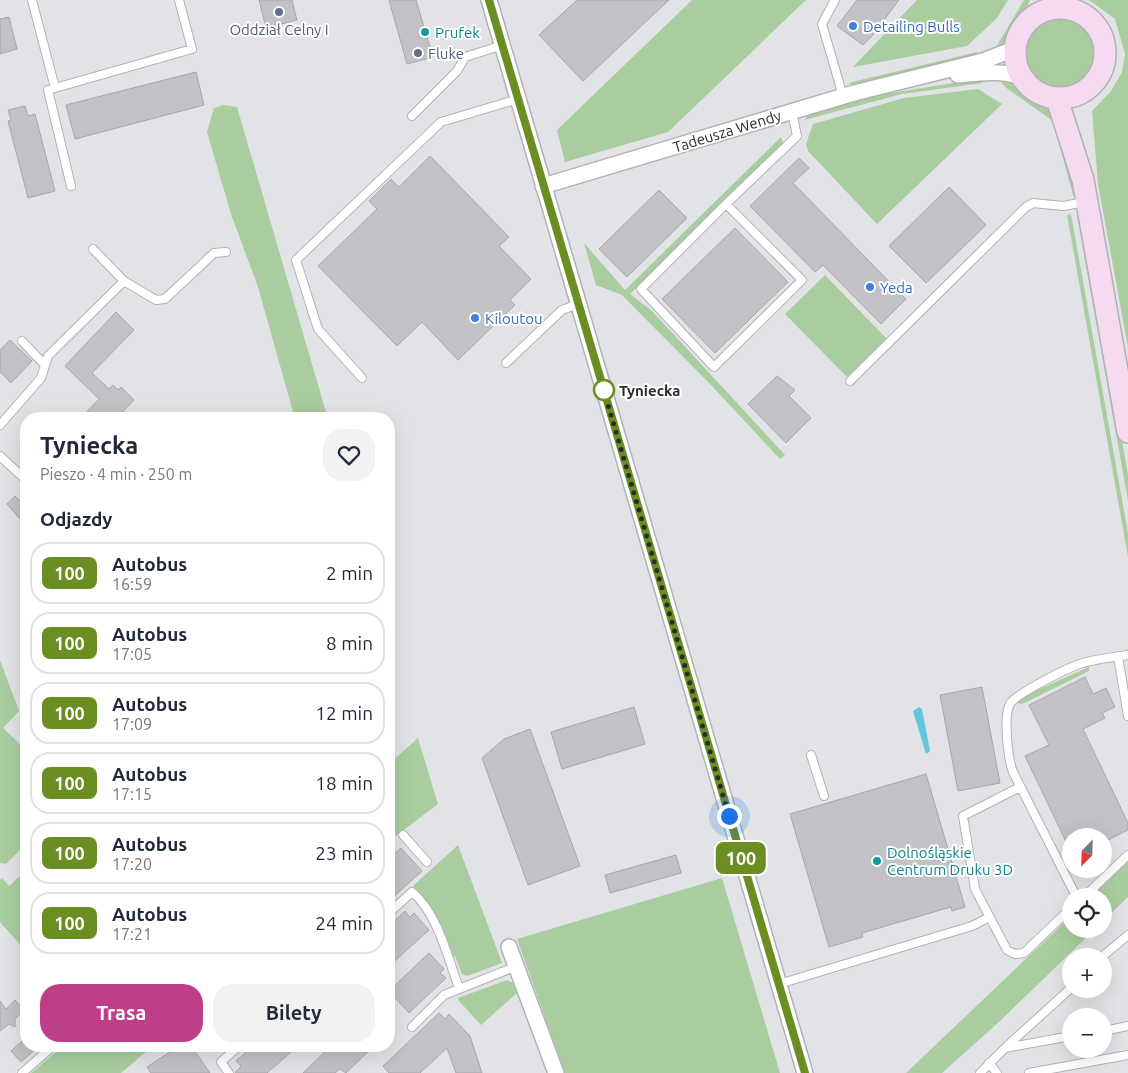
<!DOCTYPE html>
<html lang="pl">
<meta charset="utf-8">
<style>
:root{--surface:#fff;--page:#f2f2f3;--text:#1f2937;--muted:#747a83;--line:#e0e1e3;--accent:#bf3e88}
body{margin:0;font-family:Ubuntu,sans-serif;background:var(--page);color:var(--text);height:100vh;display:flex;flex-direction:column;font-size:19px;white-space:nowrap}
*{box-sizing:border-box;margin:0}
p{font-size:16px;color:var(--muted)}
.icon{flex:none;width:28px;height:28px;fill:none;stroke:currentColor;stroke-width:2;stroke-linecap:round;stroke-linejoin:round}
.map{position:relative;flex:1;overflow:hidden}
.panel{position:absolute;left:20px;top:412px;width:375px;height:640px;display:flex;flex-direction:column;background:var(--surface);border-radius:20px;box-shadow:0 5px 20px #0002}
.panel>*{flex:none}
.badge{padding:0 10px;border-radius:8px;font-size:18px;line-height:32px}
.needle{width:32px;rotate:203deg}
.buttons{position:absolute;left:1062px;top:828px;display:grid;gap:10px}
.buttons a{display:grid;place-items:center;width:50px;height:50px;border-radius:50%;background:var(--surface);box-shadow:0 5px 20px #0002;font-size:25px}
.you{position:absolute;width:25px;height:25px;margin:-12px;border:4px solid #fff;border-radius:50%;background:#1a73e8;box-shadow:0 0 0 8px #1a73e833}
.map>.badge{position:absolute;translate:-50% -50%;box-shadow:0 0 0 2px #fff}
h2{padding:0 20px;font-size:19px;line-height:45px}
.round{display:grid;place-items:center;flex:none;width:52px;height:52px;border-radius:20px;background:var(--page)}
.headline{display:flex;align-items:center;justify-content:space-between;height:85px;padding:0 20px}
h1{font-size:24px;font-weight:600;line-height:38px}
.button{display:flex;gap:10px;margin-top:auto;padding:10px 20px}
.button a{flex:1;height:58px;border-radius:20px;background:var(--accent);color:#fff;font-size:20px;font-weight:600;line-height:58px;text-align:center}
.button a+a{background:var(--page);color:var(--text)}
ul{padding:0;list-style:none}
li{display:flex;align-items:center;gap:15px;height:62px;margin:0 10px 8px;padding:0 10px;border:2px solid var(--line);border-radius:20px}
li div{flex:1}
li b{display:block;font-size:19px}
li em{font-style:normal}
li .badge{min-width:55px;font-weight:700;text-align:center}
.map>svg:first-child{display:block}
.green{fill:#a9cd9e}
.water{fill:#63c7d9}
.building{fill:#c1c2c5;stroke:#a6a7aa}
.lines{fill:none;stroke-linecap:round;stroke-linejoin:round}
.service-casing{stroke:#b2b2b6;stroke-width:10}
.minor-casing{stroke:#b2b2b6;stroke-width:18}
.secondary-casing{stroke:#b2b2b6;stroke-width:24}
.service{stroke:#fff;stroke-width:8}
.minor{stroke:#fff;stroke-width:15}
.secondary{stroke:#f5daf2;stroke-width:21}
.line-casing{stroke:#fff;stroke-width:11}
.line{stroke:#6b8e23;stroke-width:8}
.walk{stroke:#2b2b2c;stroke-width:5;stroke-dasharray:0 9}
.service-dot{fill:#5c6f8a;stroke:#fff;stroke-width:2}
.shop-dot{fill:#3f7fe0;stroke:#fff;stroke-width:2}
.culture-dot{fill:#0f9aa8;stroke:#fff;stroke-width:2}
.stop-dot{fill:#fff;stroke:#6b8e23;stroke-width:2.5}
.labels{text-anchor:middle;dominant-baseline:central;stroke-width:4;stroke-linejoin:round;paint-order:stroke}
.shop-label{font-size:15px;fill:#366cbe;stroke:#fff;text-anchor:start}
.service-label{font-size:15px;fill:#4e5e75;stroke:#fff}
.culture-label{font-size:15px;fill:#0d838f;stroke:#fff;text-anchor:start}
.street-label{font-size:15px;fill:#2b2b2c;stroke:#fff}
.stop-label{font-size:15px;font-weight:bold;fill:#2b2b2c;stroke:#fff;text-anchor:start}
</style>
<div class="map">
<svg width="1128" height="1073" viewBox="0 0 1128 1073">
<rect width="100%" height="100%" fill="#e2e3e6"/>
<path class="green" d="M692 0H806L668 132 565 162 557 130Z
M917 0H1008L997 18 967 46 853 67Z
M1024 0H1030L1025 11 1013 24 1006 42 1001 47 995 49Z
M1089 0H1128V347L1098 184 1092 111 1111 91 1122 72 1125 54 1115 19Z
M1025 53a35 35 0 1 1 70 0a35 35 0 1 1-70 0Z
M977 52 980 56 853 85 848 83Z
M986 78 982 83 902 94 804 120 809 114 878 95Z
M1000 80 1011 82 1027 97 1051 109 1075 192 1073 195 1053 121 1005 87Z
M978 89 1002 104 877 224 808 151 806 144 813 124 904 98Z
M223 105 237 107 328 419H295L258 287 231 214 207 132 214 108Z
M781 137 783 143 630 294 652 311 785 455 780 459 712 386 622 295 596 285 584 243 625 290Z
M1071 214 1128 533V557L1067 215Z
M1077 215 1083 222 1128 475V501Z
M825 275 887 339 847 377 785 314Z
M0 660 19 711 3 728 26 750V844L6 864 0 863Z
M1089 667V671L1022 704 1017 703 1024 696Z
M418 738 438 804 389 841V764Z
M458 845 502 963 467 976 462 974 455 956 451 957 432 908 413 886Z
M1128 862V897L1104 920V896H1092Z
M21 875 26 881V951L0 922V880L2 878 9 886Z
M722 878 780 1073H565L517 939Z
M1071 916V929H1095L1000 1021 942 1073H906Z
M507 980 513 983 517 993 481 1025 459 1001 458 998Z
M63 1046H153L121 1073H31Z"/>
<path class="water" d="M919 707 922 709 930 751 926 754 913 711Z"/>
<path class="building" d="M259 0H292L297 20 266 28Z
M389 0H416L433 57 407 64Z
M577 0H669L583 81 539 35Z
M857 0H899L872 36 863 45 837 26Z
M9 17 17 49 0 54V19Z
M196 72 204 105 75 139 66 105Z
M25 106 28 116 35 114 55 191 28 198 8 121 11 120 8 110Z
M430 156 509 237 499 246 531 279 510 300 515 305 458 360 422 322 397 346 318 266 377 209 369 201 391 179 399 187Z
M799 158 809 168 793 183 906 299 881 324 823 265 815 272 750 206Z
M949 187 986 225 926 283 889 246Z
M659 190 687 218 627 277 599 249Z
M735 228 788 282 715 353 662 299Z
M116 312 134 330 92 373 109 389 113 385 118 390 121 387 134 400 116 419H80L99 399 65 366Z
M10 340 32 361 11 383 0 372V350Z
M777 376 795 390 789 396 811 418 786 443 748 404Z
M15 496 26 507V512L20 519 7 504Z
M1085 677 1093 694 1106 688 1115 707 1102 713 1105 718 1083 729 1128 823V830L1104 842V836H1071V852L1025 756 1049 745 1029 705Z
M982 687 1000 783 958 791 940 695Z
M634 707 645 744 562 769 551 732Z
M530 729 580 866 528 885 482 758 504 739Z
M926 774 965 907 952 911 951 907 862 933 863 937 829 947 790 814Z
M389 847 394 854 401 848 422 871 389 901Z
M676 855 681 873 610 893 605 875Z
M405 911 410 917 414 913 429 930 389 966V926Z
M429 953 444 969 440 973 446 978 409 1013 389 991Z
M15 1000 24 1010 15 1019V1027L9 1024 0 1031V1001L6 1009Z
M439 1013 445 1019 449 1014 470 1036 482 1073H456L447 1048 420 1073H389L383 1066Z
M26 1038V1046H39L21 1062 11 1051Z
M179 1046H191L210 1073H151L147 1067Z
M253 1046H298L267 1073H235L241 1066 236 1061Z
M331 1046H374L346 1073 340 1069 335 1073H303Z"/>
<g class="lines">
<g class="service-casing">
<path id="service" d="M32 0 55 88
M835 0 822 24 843 96
M412 116 457 71 465 57 503 45
M71 186 48 90 192 49 179 0
M726 204 802 280 714 367 641 289 726 204 797 136 792 112
M93 249 124 281
M22 341 44 364
M506 363 562 310 578 304
M362 378 318 329 296 260 441 122 518 99
M850 381 1026 207 1033 203 1063 206 1085 202
M0 425 41 378 48 356 124 281 156 300 165 299 214 253 226 252
M0 456 26 480
M1118 657 1128 716
M811 755 824 796
M1020 787 963 816 975 889 1007 950 1015 954 1024 953 1071 908
M403 835 427 862
M1076 896 1013 772C1008 759 1003 716 1010 704 1015 694 1071 666 1083 663 1097 659 1113 657 1128 655
M1085 896 1128 855
M389 913 412 892C437 912 448 958 459 988
M1103 956 1128 935
M779 984 972 926 990 917
M412 1027 444 995 517 966
M1104 1031 1128 1026
M1007 1046 1071 988
M989 1063 997 1073
M22 1073 53 1046
M229 1073 221 1062 239 1046
M980 1073 1005 1048 1071 1036
M1029 1073 1128 1055"/>
</g>
<g class="minor-casing">
<path id="minor" d="M489 0 805 1073
M958 75C980 73 1000 70 1021 77
M543 186 854 93 983 61 1014 49
M509 947 556 1073"/>
</g>
<g class="secondary-casing">
<path id="secondary" d="M1015 53a45 45 0 1 1 90 0a45 45 0 1 1-90 0Z
M1057 99 1083 180 1128 432"/>
</g>
<use href="#service" class="service"/>
<use href="#minor" class="minor"/>
<use href="#secondary" class="secondary"/>
</g>
<g class="lines">
<g class="line-casing">
<path id="line" d="M489 0 805 1073"/>
</g>
<use href="#line" class="line"/>
<path class="walk" d="M604 390 601 381 729 816"/>
</g>
<g class="service-dot">
<circle cx="279" cy="12" r="5"/>
<circle cx="418" cy="53" r="5"/>
</g>
<g class="shop-dot">
<circle cx="853" cy="26" r="5"/>
<circle cx="870" cy="287" r="5"/>
<circle cx="475" cy="318" r="5"/>
</g>
<g class="culture-dot">
<circle cx="425" cy="32" r="5"/>
<circle cx="877" cy="861" r="5"/>
</g>
<circle class="stop-dot" cx="604" cy="390" r="10"/>
<g class="labels">
<g class="shop-label">
<text x="863" y="26">Detailing Bulls</text>
<text x="880" y="287">Yeda</text>
<text x="485" y="318">Kiloutou</text>
</g>
<g class="service-label">
<text x="279" y="29">Oddział Celny I</text>
<text x="428" y="53" text-anchor="start">Fluke</text>
</g>
<g class="culture-label">
<text x="435" y="32">Prufek</text>
<text x="887" y="852">Dolnośląskie<tspan x="887" dy="17">Centrum Druku 3D</tspan></text>
</g>
<g class="street-label">
<text transform="translate(727 131) rotate(-17)">Tadeusza Wendy</text>
</g>
<g class="stop-label">
<text x="619" y="390">Tyniecka</text>
</g>
</g>
</svg>
<div class="buttons">
<a><svg class="needle" viewBox="-14 -14 28 28"><path d="M0-13l5 13h-10z" fill="#e53935"/><path d="M0 13l5-13h-10z" fill="#747a83"/></svg></a>
<a><svg class="icon" aria-label="locate" viewBox="0 0 24 24"><circle cx="12" cy="12" r="6"/><path d="M12 2v4M12 18v4M2 12h4M18 12h4"/></svg></a>
<a>+</a>
<a>−</a>
</div>
<div class="you" style="left:729px;top:816px"></div>
<b class="badge" style="left:741px;top:858px;background:#6b8e23;color:#fff">100</b>
<section class="panel">
<div class="headline"><div><h1>Tyniecka</h1><p>Pieszo · 4 min · 250 m</p></div><a class="round"><svg class="icon" aria-label="heart" viewBox="0 0 24 24"><path d="M12 20l-8-8c-3-5 5-10 8-4 3-6 11-1 8 4z"/></svg></a></div>
<h2>Odjazdy</h2>
<ul>
<li><span class="badge" style="background:#6b8e23;color:#fff">100</span><div><b>Autobus</b><p>16:59</p></div><em>2 min</em></li>
<li><span class="badge" style="background:#6b8e23;color:#fff">100</span><div><b>Autobus</b><p>17:05</p></div><em>8 min</em></li>
<li><span class="badge" style="background:#6b8e23;color:#fff">100</span><div><b>Autobus</b><p>17:09</p></div><em>12 min</em></li>
<li><span class="badge" style="background:#6b8e23;color:#fff">100</span><div><b>Autobus</b><p>17:15</p></div><em>18 min</em></li>
<li><span class="badge" style="background:#6b8e23;color:#fff">100</span><div><b>Autobus</b><p>17:20</p></div><em>23 min</em></li>
<li><span class="badge" style="background:#6b8e23;color:#fff">100</span><div><b>Autobus</b><p>17:21</p></div><em>24 min</em></li>
</ul>
<div class="button"><a>Trasa</a><a>Bilety</a></div>
</section>
</div>
